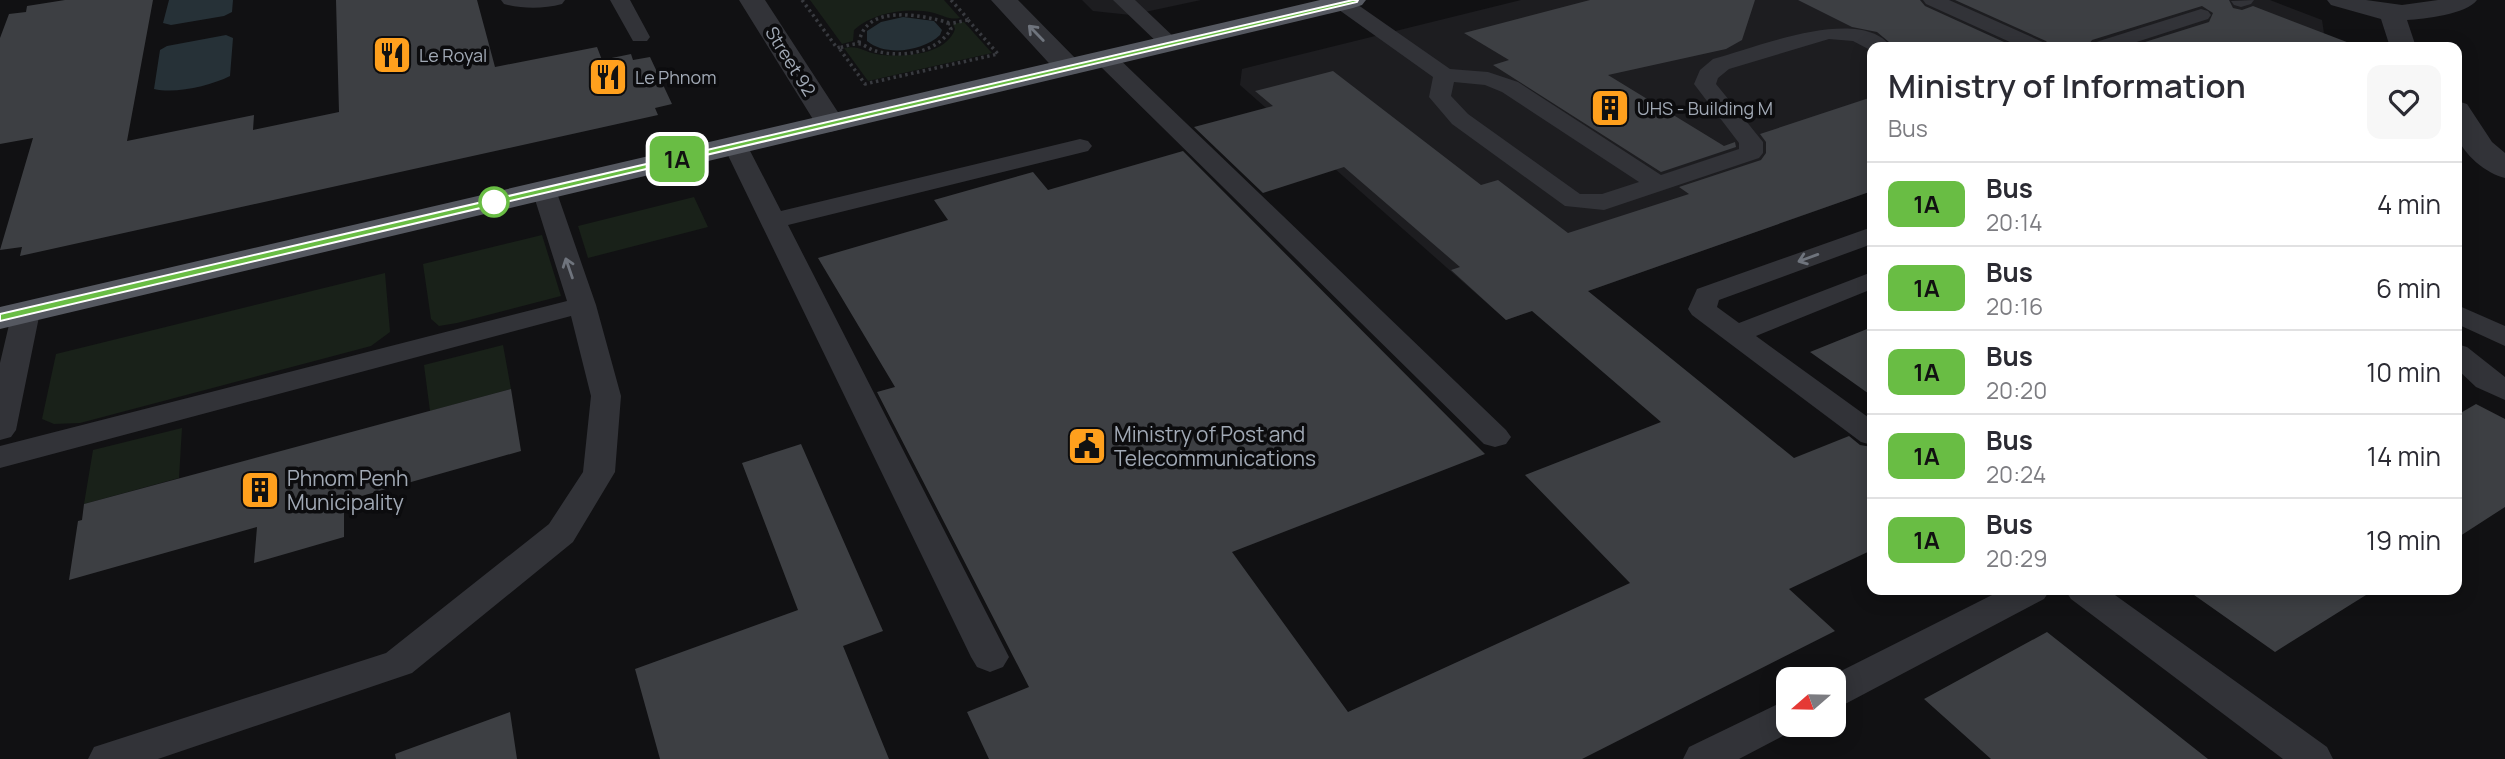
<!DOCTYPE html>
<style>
:root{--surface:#fff;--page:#f7f7f7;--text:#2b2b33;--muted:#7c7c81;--line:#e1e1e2}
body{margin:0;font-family:Manrope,sans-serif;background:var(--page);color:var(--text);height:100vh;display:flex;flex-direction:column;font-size:26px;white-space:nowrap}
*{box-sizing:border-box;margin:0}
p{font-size:23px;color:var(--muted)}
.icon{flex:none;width:38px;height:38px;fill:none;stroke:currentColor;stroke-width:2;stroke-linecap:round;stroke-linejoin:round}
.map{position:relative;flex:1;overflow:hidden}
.side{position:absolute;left:1867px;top:42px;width:595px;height:553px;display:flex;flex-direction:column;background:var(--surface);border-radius:14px;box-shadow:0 4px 18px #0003}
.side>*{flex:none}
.badge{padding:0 14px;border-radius:10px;font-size:24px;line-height:46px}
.needle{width:46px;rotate:250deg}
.tools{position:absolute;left:1776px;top:667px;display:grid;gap:14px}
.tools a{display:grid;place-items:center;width:70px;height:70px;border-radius:14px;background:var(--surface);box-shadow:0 4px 18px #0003;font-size:35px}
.map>.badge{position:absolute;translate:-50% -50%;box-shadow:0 0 0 4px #fff}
.round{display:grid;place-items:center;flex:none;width:74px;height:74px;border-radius:14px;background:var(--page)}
.overview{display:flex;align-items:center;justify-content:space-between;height:119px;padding:0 21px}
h1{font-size:33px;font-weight:600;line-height:52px}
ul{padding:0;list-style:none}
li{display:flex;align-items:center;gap:21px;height:84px;padding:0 21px;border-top:2px solid var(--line)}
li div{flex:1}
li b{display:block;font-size:26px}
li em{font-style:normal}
li .badge{min-width:77px;font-weight:700;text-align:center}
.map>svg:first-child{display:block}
.built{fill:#1d1d20}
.green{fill:#192119}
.water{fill:#263137}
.building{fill:#3d3f43}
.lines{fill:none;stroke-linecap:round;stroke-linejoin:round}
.path{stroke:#383a3f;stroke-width:3.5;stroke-dasharray:2.5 3.5;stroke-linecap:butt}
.service{fill:#323338;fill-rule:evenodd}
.minor{fill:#323338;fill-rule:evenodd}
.tertiary{fill:#323338;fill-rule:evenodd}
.trunk{fill:#555860;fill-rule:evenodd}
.oneway{stroke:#6f747d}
.line{fill:#69bd44;stroke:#fff;stroke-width:2}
.stop-dot{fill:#fff;stroke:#69bd44;stroke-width:3.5}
.labels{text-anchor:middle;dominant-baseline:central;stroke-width:7;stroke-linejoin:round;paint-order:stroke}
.far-poi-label{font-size:18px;fill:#a1a9b5;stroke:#0c0c0e;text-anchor:start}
.far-street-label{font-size:18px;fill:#a1a9b5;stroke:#0c0c0e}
.poi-label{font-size:21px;fill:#a1a9b5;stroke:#0c0c0e;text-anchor:start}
</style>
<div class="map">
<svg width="2505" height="759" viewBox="0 0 2505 759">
<rect width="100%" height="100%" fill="#111113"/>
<path class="built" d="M1082 0H1201L1131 15 1093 11Z
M1521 0H2270L2322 20 2324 33 2283 47H1872V191L1506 320 1240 85 1242 69Z"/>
<path class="green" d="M810 0H944L960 18C949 20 945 16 934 13 908 7 874 12 854 30L853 41 842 44Z
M964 22 992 53 868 81 844 48C859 45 862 51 876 54 900 58 946 56 955 29L953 24Z
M694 197 708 227 588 258 578 226Z
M542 235 561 296 457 323 439 326 431 319 423 264Z
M385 273 390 332 371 346 80 423 54 424 42 419 56 354Z
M503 345 511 389 430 411 424 365Z
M182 428 179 478 84 504 93 450Z"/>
<path class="water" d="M169 0H233L232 12 224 16 171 25 163 23Z
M903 17 934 21 942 30 940 35C923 51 886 57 867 41V31L881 22Z
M226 35 233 38 230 76C210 86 176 94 154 89L160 50 167 46Z"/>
<path class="building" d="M65 0H153L127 141 254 115 253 130 339 112 336 0H477L495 67 597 47 602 60 631 54 633 60 650 57 672 104 655 108 658 115 20 256 22 247 0 250 33 138 0 144V38L9 14 26 12 27 6Z
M1590 0H1755L1742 40 1726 49 1608 75 1724 146 1735 142 1736 147 1661 172 1493 65 1509 60 1464 33Z
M1798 0H1920L1925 6 2015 47H1895L1877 32 1852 27Z
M1955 0H2229L2233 8 2242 10 2253 6 2352 44 2351 47H2129L2209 22 2213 13 2202 6 2092 40 2087 47H2051L2046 41Z
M1333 71 1481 185 1498 180 1568 233 1689 194 1679 187 1761 160 1766 153V142L1760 134 1872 97V191L1588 291 1794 458 1849 436 1860 445 1872 447V550L1789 589 1835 631 1582 759H989L967 712 1029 687 877 392 895 387 818 258 948 220 934 200 1033 172 1048 190 1183 151 1485 454 1232 552 1348 712 1630 583 1525 475 1661 422 1532 311 1506 320 1451 270 1460 267 1344 167 1263 193 1194 127 1273 106 1255 91Z
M1872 327V396L1810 352Z
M511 389 521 451 344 501V537L254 563 257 527 69 580 78 521 82 520 84 504Z
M2476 404 2505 419V507L2457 538V415Z
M801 444 883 631 843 646 889 759H660L635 669 798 610 742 463Z
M2187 590H2374L2275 652Z
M2047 632 2208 759H1991L1924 699Z
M510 712 517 759H396L395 754Z"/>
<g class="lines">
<path class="path" d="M802 0 837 48 840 47
M951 0 968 19
M968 20 998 54 865 84 839 48C846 46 854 43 861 44 866 46 871 50 876 51 902 58 937 53 951 29L948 24Z
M859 43C865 3 922 15 950 23"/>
<path class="service" d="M501 0H565L562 4C543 9 523 9 504 4Z
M610 0H630L650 37 647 41H633Z
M1113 0H1135L1176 39 1179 43 1176 47H1162Z
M1334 0H1351L1450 69 1488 72 1518 82 1661 175 1739 149V143L1694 84 1700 70 1713 59C1754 48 1861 4 1891 47H1872V51L1853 41 1829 39 1729 69 1718 78 1716 84 1763 142V153L1759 158 1604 210 1565 206 1452 124 1429 97 1433 77 1335 7 1332 3ZM1454 82 1485 85 1502 92 1639 182 1602 194H1580L1468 114 1451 96Z
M1923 0H1949L2045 43 2048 47H2021L1926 4Z
M2254 0 2251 4 2241 7 2234 5 2231 1Z
M2201 9 2208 11 2211 15 2208 19 2121 47H2090L2093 43Z
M1105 52 1113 53 1506 430 1511 437 1506 444 1495 447 1484 444 1097 63 1094 58 1097 53Z
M735 138 743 140 747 145 781 211 1080 139 1088 141 1092 146 1088 151 788 225 1009 657 1003 667 990 672 977 667 971 657 723 145 727 140Z
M544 183 553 185 556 190 596 305 621 396 615 472 573 542 412 673 158 759H88L94 747 386 653 549 524 583 472 591 396 571 316 0 468V446L567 301 532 190 535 185Z
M1872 227V244L1719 300 1717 307 1739 323 1872 272V289L1756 336 1872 420V445L1861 442 1692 315 1688 309 1697 289Z
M26 304 36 306 40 312 16 430 11 437 0 440V363L12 312 16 306Z
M2457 305 2505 326V346L2457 324Z
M2457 344 2467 347 2505 377V400L2476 387 2457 369Z
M2002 590H2050L2044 599 1847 703 1834 707V679H1825Z
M2065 590H2108L2327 747 2333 759H2283L2071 599Z
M1788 699V724L1802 726 1739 759H1683L1689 747Z"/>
<path class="minor" d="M739 0H765L845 123 841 129 830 132 819 129Z
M991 0H1018L1078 61 1082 67 1078 73 1068 75 1058 73Z"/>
<path class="tertiary" d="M2327 0H2366L2402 5 2438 0H2477C2467 14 2424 19 2407 20L2416 47H2390L2381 19 2331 5Z
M2457 101 2467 104 2492 142 2505 153V178C2487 174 2462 154 2457 135 2454 125 2457 111 2457 101Z"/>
<path class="trunk" d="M1320 0H1366L1362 5 1353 8 0 329V307Z"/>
</g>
<defs><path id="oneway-shaft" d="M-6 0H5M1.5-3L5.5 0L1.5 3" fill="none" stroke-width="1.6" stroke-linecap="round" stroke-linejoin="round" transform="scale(1.75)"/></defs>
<g class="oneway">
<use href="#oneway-shaft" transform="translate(1036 33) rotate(-134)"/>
<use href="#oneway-shaft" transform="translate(1808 258) rotate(160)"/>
<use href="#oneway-shaft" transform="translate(569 268) rotate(-109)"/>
</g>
<path class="line" d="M1353 0H1358L1357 2 0 321V314Z"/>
<defs>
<g id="restaurant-square" transform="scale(2.0125)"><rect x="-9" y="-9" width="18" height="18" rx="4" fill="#ffa01d" stroke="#0c0c0e"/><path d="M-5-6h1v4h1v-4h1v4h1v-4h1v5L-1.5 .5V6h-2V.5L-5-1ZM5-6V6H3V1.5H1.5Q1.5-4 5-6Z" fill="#111"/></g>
<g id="building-square" transform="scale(2.0125)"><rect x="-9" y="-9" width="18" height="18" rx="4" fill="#ffa01d" stroke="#0c0c0e"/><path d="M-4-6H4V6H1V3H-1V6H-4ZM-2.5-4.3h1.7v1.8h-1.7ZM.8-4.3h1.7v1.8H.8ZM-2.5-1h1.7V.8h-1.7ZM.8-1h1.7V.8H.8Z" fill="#111"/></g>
<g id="civic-square" transform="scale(2.0125)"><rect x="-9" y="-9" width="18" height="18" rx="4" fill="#ffa01d" stroke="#0c0c0e"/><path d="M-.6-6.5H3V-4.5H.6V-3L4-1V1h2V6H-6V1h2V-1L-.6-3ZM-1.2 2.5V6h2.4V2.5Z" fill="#111"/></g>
</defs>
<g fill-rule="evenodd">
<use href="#restaurant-square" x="392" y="55"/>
<use href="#restaurant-square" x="608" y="77"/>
<use href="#building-square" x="1610" y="108"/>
<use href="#civic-square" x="1087" y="446"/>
<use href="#building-square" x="260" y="490"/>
</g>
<circle class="stop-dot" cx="494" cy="202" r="14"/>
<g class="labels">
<g class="far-poi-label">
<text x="419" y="55">Le Royal</text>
<text x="635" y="77">Le Phnom</text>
<text x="1637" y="108">UHS - Building M</text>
</g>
<g class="far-street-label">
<text transform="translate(791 61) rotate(58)">Street 92</text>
</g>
<g class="poi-label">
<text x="1114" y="434">Ministry of Post and<tspan x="1114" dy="24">Telecommunications</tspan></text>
<text x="287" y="478">Phnom Penh<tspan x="287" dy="24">Municipality</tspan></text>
</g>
</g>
</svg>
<div class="tools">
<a><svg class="needle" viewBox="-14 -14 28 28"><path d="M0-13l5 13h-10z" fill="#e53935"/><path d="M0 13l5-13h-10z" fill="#7c7c81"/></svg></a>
</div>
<b class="badge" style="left:677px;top:159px;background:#69bd44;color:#111">1A</b>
<section class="side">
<div class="overview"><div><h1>Ministry of Information</h1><p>Bus</p></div><a class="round"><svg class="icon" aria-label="heart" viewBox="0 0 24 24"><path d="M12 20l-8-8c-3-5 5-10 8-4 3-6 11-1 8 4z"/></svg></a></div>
<ul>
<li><span class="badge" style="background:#69bd44;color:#111">1A</span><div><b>Bus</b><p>20:14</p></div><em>4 min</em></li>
<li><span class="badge" style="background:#69bd44;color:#111">1A</span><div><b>Bus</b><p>20:16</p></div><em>6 min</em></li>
<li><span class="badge" style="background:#69bd44;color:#111">1A</span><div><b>Bus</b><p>20:20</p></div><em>10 min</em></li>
<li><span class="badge" style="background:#69bd44;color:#111">1A</span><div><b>Bus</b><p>20:24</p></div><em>14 min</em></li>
<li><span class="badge" style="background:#69bd44;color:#111">1A</span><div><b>Bus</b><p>20:29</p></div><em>19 min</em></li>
</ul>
</section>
</div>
